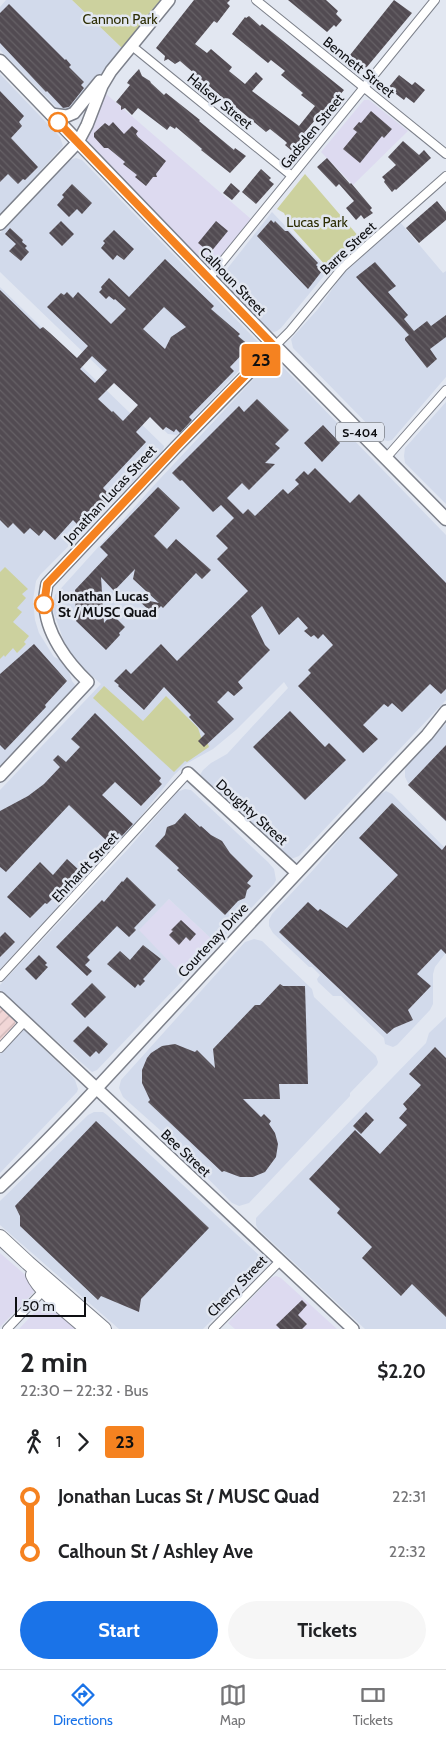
<!DOCTYPE html>
<meta charset="utf-8">
<style>
:root{--surface:#fff;--page:#f6f6f6;--text:#202124;--muted:#757577;--line:#e0e0e0;--accent:#1a73e8}
body{margin:0;font-family:Cabin,sans-serif;background:var(--page);color:var(--text);height:100vh;display:flex;flex-direction:column;font-size:19px;white-space:nowrap}
*{box-sizing:border-box;margin:0}
p{font-size:16px;color:var(--muted)}
.icon{flex:none;width:28px;height:28px;fill:none;stroke:currentColor;stroke-width:2;stroke-linecap:round;stroke-linejoin:round}
.map{position:relative;height:1329px;overflow:hidden}
.panel{display:flex;flex-direction:column;background:var(--surface);flex:1}
.panel>*{flex:none}
.badge{padding:0 10px;border-radius:4px;font-size:18px;line-height:32px}
.scale{position:absolute;left:15px;bottom:12px;width:71px;box-sizing:border-box;padding-left:5px;border:2px solid #0e0f12;border-top:0;font-size:14px;line-height:18px;white-space:nowrap;color:#0e0f12;-webkit-text-stroke:4px #e2e7f1;paint-order:stroke}
.map>.badge{position:absolute;translate:-50% -50%;box-shadow:0 0 0 2px #fff}
.legs{display:flex;align-items:center;gap:8px;height:55px;padding:0 20px;font-size:16px}
.legs p{margin-inline-start:auto}
.head{display:flex;align-items:center;justify-content:space-between;height:85px;padding:0 20px}
h1{font-size:28px;font-weight:700;line-height:38px}
.primary-button{display:flex;gap:10px;margin-top:auto;padding:10px 20px}
.primary-button a{flex:1;height:58px;border-radius:30px;background:var(--accent);color:#fff;font-size:20px;font-weight:700;line-height:58px;text-align:center}
.primary-button a+a{background:var(--page);color:var(--text)}
ul{padding:0 20px;list-style:none}
li{display:flex;align-items:center;gap:18px;height:55px;font-size:19px}
li i{display:grid;place-items:center;width:8px;height:100%;margin:0 6px;background:currentColor}
li i::after{content:'';width:12px;height:12px;margin:-6px;border:4px solid;border-radius:50%;background:var(--surface)}
li p{margin-inline-start:auto}
li:first-child i{background:linear-gradient(#0000 50%,currentColor 0)}
li:last-child i{background:linear-gradient(currentColor 50%,#0000 0)}
.menu{display:flex;justify-content:space-around;align-items:center;height:70px;border-top:1px solid var(--line);background:var(--surface);font-size:14px;color:var(--muted)}
.menu a{display:grid;justify-items:center;gap:2px}
.menu .active{color:var(--accent)}
.map>svg:first-child{display:block}
.commercial{fill:#dddaf0}
.industrial{fill:url(#industrial-furrows)}
.built{fill:#d2daeb}
.park{fill:#ccd19e}
.building{fill:url(#building-back-hatch);fill-rule:evenodd}
.lines{fill:none;stroke-linecap:round;stroke-linejoin:round}
.street-casing{stroke:#7d818b;stroke-width:10}
.secondary-casing{stroke:#7d818b;stroke-width:14}
.primary-casing{stroke:#7d818b;stroke-width:15}
.highway-casing{stroke:#7d818b;stroke-width:16}
.street{stroke:#fff;stroke-width:8}
.secondary{stroke:#fff;stroke-width:11}
.primary{stroke:#fff;stroke-width:12}
.highway{stroke:#fff;stroke-width:14}
.line-1-casing{stroke:#fff;stroke-width:11}
.line-1{stroke:#f58220;stroke-width:8}
.stop-1-dot{fill:#fff;stroke:#f58220;stroke-width:2.5}
.labels{text-anchor:middle;dominant-baseline:central;stroke-width:5;stroke-linejoin:round;paint-order:stroke}
.shield{fill:#e2e7f1;stroke:#4e5055;stroke-width:1}
.shield-label{font-size:12px;font-weight:bold;fill:#0e0f12}
.park-label{font-size:14px;fill:#2b2c02;stroke:#e2e7f1}
.street-label{font-size:14px;fill:#0e0f12;stroke:#e2e7f1}
.stop-label{font-size:14px;font-weight:bold;fill:#0e0f12;stroke:#e2e7f1;text-anchor:start}
</style>
<div class="map">
<svg width="446" height="1329" viewBox="0 0 446 1329">
<defs>
<pattern id="industrial-furrows" width="10" height="10" patternUnits="userSpaceOnUse" patternTransform="scale(1.25)"><rect width="10" height="10" fill="#f1d6d6"/><path d="M-1 1l2-2M0 10L10 0M9 11l2-2" fill="none" stroke="#cdb6b7"/></pattern>
<pattern id="building-back-hatch" width="6" height="6" patternUnits="userSpaceOnUse" patternTransform="scale(1.25)"><rect width="6" height="6" fill="#524b52"/><path d="M-1 5l2 2M0 0l6 6M5-1l2 2" fill="none" stroke="#666166"/></pattern>
</defs>
<rect width="100%" height="100%" fill="#e2e7f1"/>
<path class="commercial" d="M105 93 251 219 214 265 209 266 205 264 88 143 87 137Z
M364 100H369L408 131 353 185 321 152Z
M169 899 217 944 185 978 138 930Z
M0 1253 30 1279 35 1289 33 1293 0 1327Z
M276 1276 281 1278 337 1329H235L228 1323 271 1278Z
M45 1301 83 1329H19Z"/>
<path class="industrial" d="M0 1005 13 1017 16 1024 0 1042Z"/>
<path class="built" d="M6 0H72L122 48 72 111 62 113 0 50V7Z
M0 74 60 137 63 146 0 215Z
M76 158 82 160 258 342 259 346 256 353 177 435 168 434 0 272V233L70 160Z
M272 212 328 271 281 328 277 331 274 332 270 331 265 327 223 283 222 280 223 274Z
M400 222 443 273 446 271V377L392 440 388 441 383 440 293 348 291 339 318 309 343 274Z
M0 287 164 446 163 451 40 575 36 581 33 600 35 620 39 633 54 657 61 660 67 666 72 681 77 687 0 768Z
M275 364 281 365 446 535V700L299 856 291 859 284 857 202 779 200 775 203 770 211 763 227 754 288 688 284 682 236 730 213 749 186 764 174 775 121 841 0 969V790L101 684 81 666 65 644 52 608 55 595 157 482 264 368Z
M446 402V504L405 463 404 456 405 448Z
M446 724V822L408 783 405 777V769L407 765Z
M185 789 191 790 268 862 274 869 276 880 274 884 217 944 169 899 139 930 185 978 97 1070 92 1072 2 993 0 990V985L129 848 177 792Z
M386 791 392 794 446 849V950L445 954 435 967 433 974V1004L430 1010 397 1045 393 1047 385 1044 384 1038 341 996H333L318 982 317 979 320 975 312 967H309L273 933 269 926V920L272 914 314 869 376 797Z
M254 939 262 941 312 989 314 997 376 1056 378 1062 377 1065 350 1093V1096L333 1114 249 1203 239 1206 232 1203 160 1130 123 1097 119 1088 121 1080 245 942Z
M446 1017V1329H365L258 1229 256 1225V1218L426 1043 429 1033Z
M23 1029 71 1075 75 1080 78 1089 77 1092 0 1173V1052Z
M94 1112H103L107 1115 260 1256 263 1267 261 1271 203 1329H119L0 1225V1201L88 1115Z"/>
<path class="park" d="M72 0H161L122 48Z
M305 174 360 238 327 267 290 226 284 213 277 209Z
M5 567 28 589 22 594 26 598 17 608 22 612 13 622 29 636 24 642 26 644 17 653 13 648 5 657 4 655 0 659V572Z
M104 686 143 721 166 696 198 728 201 737 208 744 209 747 187 762 185 761 174 772 93 698Z"/>
<path class="building" d="M194 0H230L227 3 230 6 217 23 214 21 195 44 207 53 211 49 232 67 229 71 245 84 256 72 263 79 252 91 299 126 315 106 301 95 303 93 281 75 285 71 271 60 268 63 232 34 245 17 246 18 249 16 260 26 262 24 344 90 324 114 322 112 304 133 307 135 304 139 305 140 297 151 295 149 293 152 285 145 287 143 285 141 270 129 266 132 225 98 224 99 180 61 175 64 168 59 164 61 165 56 156 48Z
M288 0H326L338 11 336 14 342 20 336 27 334 25 327 32Z
M394 0 412 13 366 68 350 55Z
M9 4 65 60 66 59 71 65 69 67 84 82 81 85 84 88 69 107 63 108 47 91 46 92 0 43V13Z
M139 69 142 76 150 81 151 83 164 95 166 93 200 120 199 121 234 150 235 148 246 156 230 173 201 150 202 149 176 127 175 129 170 126 167 130 138 108 132 115 125 108 121 110V106L116 102 130 85 127 83 129 80Z
M399 75 412 85 415 82 425 90 414 103 406 97 404 100 388 88Z
M0 91 24 116 19 122 22 126 11 138 38 167 25 180 23 179 18 184 8 174 0 182Z
M371 111 392 129 384 138 382 136 360 163 343 149 357 132 353 129 359 122 361 123Z
M113 122 124 134 132 126 138 131 136 134 138 137 166 161 156 174 157 177H153L146 186 135 177 137 175 123 164 125 162 108 148H104L94 137V133L105 123 109 126Z
M403 141 419 155 424 150 431 158 396 190 395 189 392 192 384 182 385 180 382 177 396 165 388 157Z
M327 158 350 184 351 183 372 208 370 210 373 213 364 219 361 215 356 220 346 208 354 201 339 184 336 187 317 167Z
M261 169 271 178 269 180 274 184 256 204 242 192Z
M231 183 240 191 232 200 223 193Z
M72 184 92 203 82 214 77 209 69 217 57 205 64 197 62 195Z
M437 201 446 212V220L419 243 406 228Z
M271 220 274 223 275 221 285 231H288L318 263 316 265 322 271 308 289 257 236Z
M61 221 74 234 62 246 49 233Z
M216 221 228 231 210 253 198 243Z
M10 228 23 240 22 242 27 246 25 248 29 252 21 261 9 251 16 244 5 234Z
M114 230 134 249 124 260 117 255 113 260 101 248 105 243 103 241Z
M165 259 214 306 211 309 240 334 238 336 250 346 230 367 234 371 189 417 192 420 180 433 176 429 174 432 166 427 163 430 150 417 136 432 146 442 103 488 112 497 82 529 73 520 55 540 44 530 39 536 30 528 24 534 13 523 8 528 0 520V290L40 329 43 327 50 333 77 358 88 346 47 307 61 293 64 295 67 292 73 298 78 292 111 324 126 309 115 299 114 300 109 296 106 299 99 292 102 289 101 287 109 278 129 297ZM164 307 186 327 171 337 165 349 143 329ZM92 356 107 370 95 383 80 369ZM114 383 138 405 123 421 113 411 112 412 98 399Z
M375 262 396 286 388 292 408 315 404 319 414 331 427 321 431 326 446 315V337L430 349 437 359 427 368 405 340V338L409 335 356 277Z
M257 399 289 430 275 444 280 448 265 463 275 464 249 490 242 483 227 498 243 514 248 509 255 516 283 489 288 494 299 484 295 480 304 471 308 475 315 468 350 503 359 494 446 583V689L441 694 430 684 402 712 392 703 388 707 384 704 363 725 378 739 363 753 298 686 311 673 308 670 333 645 323 634 318 639 314 635 311 637 304 631 308 628 298 617 279 635 262 606 251 616 265 645 270 650 238 682 243 688 234 696 228 691 217 702 234 719 204 747 198 741 205 734 189 717 191 715 164 687 144 710 118 686 119 685 114 681 126 669 131 674 161 644 177 661 248 591 217 559 228 548 216 536 234 518 221 505 213 512 182 480 180 481 172 473 239 406 244 412Z
M323 425 340 443 322 462 304 443Z
M158 487 180 508 154 536 167 549 176 539 211 570 202 579 196 573 163 608 161 606 153 614 136 598 159 603 133 579 135 569 114 591 101 577 104 623 112 614 125 627 119 633 120 635 106 650 76 621 75 590 108 555 100 547Z
M34 644 67 681 45 705 46 707 5 750 0 745V674Z
M290 711 325 747 329 743 346 760 305 800 253 747Z
M95 713 161 778 159 781 162 784 141 806 115 782 102 795 133 824 122 836 119 833 109 843 69 805 6 872 0 867V811L28 796 44 784 60 767 53 760 58 755 66 762 80 747 71 739Z
M446 745V821L408 785Z
M392 803 442 850 446 845V954L441 949 417 974 431 986 408 1010 413 1020 394 1028 387 1034 279 932 308 902 318 911 320 909 347 928 398 875 359 838Z
M185 813 200 827 201 826 211 835 222 841 230 853 253 876 247 883 251 886 247 890 245 898 238 901 225 915 177 870 179 868 155 846 165 835 167 827 175 824Z
M67 859 80 871 47 904 45 903 30 918 7 897 40 862 53 875Z
M127 877 156 905 134 928 136 930 129 937 117 926 87 957 90 960 85 965 92 971 87 976 56 947 102 900 104 902 122 881 123 882Z
M181 920 196 934 190 941 186 937 179 945 169 935 173 931 171 930Z
M5 932 15 942 0 957V937Z
M143 945 161 959 146 976 143 979 145 981 140 986 138 984 135 988 107 964 120 951 130 960Z
M39 955 47 963 45 965 48 967 36 980 25 969Z
M92 983 106 997 85 1018 71 1004Z
M280 984 283 986H305L308 1084H279L280 1099H243L261 1117 264 1114 271 1121 269 1124 275 1133 278 1144 276 1157 265 1172 253 1177H240L224 1171 222 1172 148 1102 150 1100 142 1083V1070L147 1058 151 1053 162 1046 175 1044 195 1052 197 1050 215 1068 213 1049 255 1005H260Z
M88 1026 108 1044 99 1054 96 1051 90 1057 73 1041Z
M435 1047 446 1058V1317L412 1284 401 1296 362 1258 372 1247 337 1213 340 1209 309 1179 355 1130 380 1154 407 1125 399 1118 407 1109 403 1104 421 1085 409 1074Z
M366 1112 374 1120 361 1134 353 1126Z
M96 1121 209 1228 141 1299 139 1312 101 1296 98 1300 20 1226V1216L15 1206Z
M302 1300 307 1305 298 1315 307 1324 302 1329H280L276 1325Z"/>
<g class="lines">
<g class="street-casing">
<path id="street" d="M256 0 446 154
M132 46 292 176
M209 278 435 0
M275 346 290 331 343 267 446 176
M386 458 446 390
M0 977 188 773
M0 1048 25 1021
M7 1329 44 1290
M213 1329 280 1261"/>
</g>
<g class="secondary-casing">
<path id="secondary" d="M51 114 67 116 74 113 100 81
M0 224 78 142 87 125 102 86 111 71 169 0
M188 773 297 873
M0 776 88 682C68 663 45 633 45 603 44 597 46 590 47 584L176 447 275 346
M0 998 353 1329
M0 1187C65 1125 124 1058 186 992 266 906 346 820 427 735L446 711"/>
</g>
<g class="primary-casing">
<path id="primary" d="M0 61 275 346 446 519"/>
</g>
<g class="highway-casing">
<path id="highway" d="M0 1237 28 1263 104 1329
M33 1275C40 1292 73 1316 87 1329"/>
</g>
<use href="#street" class="street"/>
<use href="#secondary" class="secondary"/>
<use href="#primary" class="primary"/>
<use href="#highway" class="highway"/>
</g>
<g class="lines">
<g class="line-1-casing">
<path id="line-1" d="M44 604 47 584 176 447 274 346 58 122"/>
</g>
<use href="#line-1" class="line-1"/>
</g>
<g class="stop-1-dot">
<circle cx="58" cy="122" r="9"/>
<circle cx="44" cy="604" r="9"/>
</g>
<g class="labels">
<rect class="shield" x="336" y="422.5" width="48" height="19" rx="4"/>
<g class="shield-label">
<text x="360" y="432">S-404</text>
</g>
<g class="park-label">
<text x="120" y="19">Cannon Park</text>
<text x="317" y="222">Lucas Park</text>
</g>
<g class="street-label">
<text transform="translate(359 67) rotate(39)">Bennett Street</text>
<text transform="translate(220 101) rotate(39)">Halsey Street</text>
<text transform="translate(312 131) rotate(-51)">Gadsden Street</text>
<text transform="translate(348 248) rotate(-43)">Barre Street</text>
<text transform="translate(233 281) rotate(46)">Calhoun Street</text>
<text transform="translate(110 494) rotate(-47)">Jonathan Lucas Street</text>
<text transform="translate(252 812) rotate(42)">Doughty Street</text>
<text transform="translate(85 867) rotate(-47)">Ehrhardt Street</text>
<text transform="translate(213 940) rotate(-47)">Courtenay Drive</text>
<text transform="translate(186 1153) rotate(43)">Bee Street</text>
<text transform="translate(237 1286) rotate(-46)">Cherry Street</text>
</g>
<g class="stop-label">
<text x="58" y="596">Jonathan Lucas<tspan x="58" dy="16">St / MUSC Quad</tspan></text>
</g>
</g>
</svg>
<div class="scale">50 m</div>
<b class="badge" style="left:261px;top:360px;background:#f58220;color:#111">23</b>
</div>
<section class="panel">
<div class="head"><div><h1>2 min</h1><p>22:30 – 22:32 · Bus</p></div><b>$2.20</b></div>
<div class="legs"><svg class="icon" aria-label="walk" viewBox="0 0 24 24"><circle cx="13" cy="4" r="2"/><path d="M13 8l-2 6 4 7M11 14l-3 7M7 12l3-4h3l4 4"/></svg>1<svg class="icon" aria-label="forward" viewBox="0 0 24 24"><path d="M9 5l7 7-7 7"/></svg><b class="badge" style="background:#f58220;color:#111">23</b></div>
<ul>
<li><i style="color:#f58220"></i><b>Jonathan Lucas St / MUSC Quad</b><p>22:31</p></li>
<li><i style="color:#f58220"></i><b>Calhoun St / Ashley Ave</b><p>22:32</p></li>
</ul>
<div class="primary-button"><a>Start</a><a>Tickets</a></div>
</section>
<nav class="menu">
<a class="active"><svg class="icon" aria-label="directions" viewBox="0 0 24 24"><path d="M12 3l9 9-9 9-9-9zM9 14v-3h6M13 9l2 2-2 2"/></svg>Directions</a>
<a><svg class="icon" aria-label="map" viewBox="0 0 24 24"><path d="M3 6l6-2 6 2 6-2v14l-6 2-6-2-6 2zM9 4v14M15 6v14"/></svg>Map</a>
<a><svg class="icon" aria-label="tickets" viewBox="0 0 24 24"><path d="M3 7h18v10H3zM15 7v10"/></svg>Tickets</a>
</nav>
